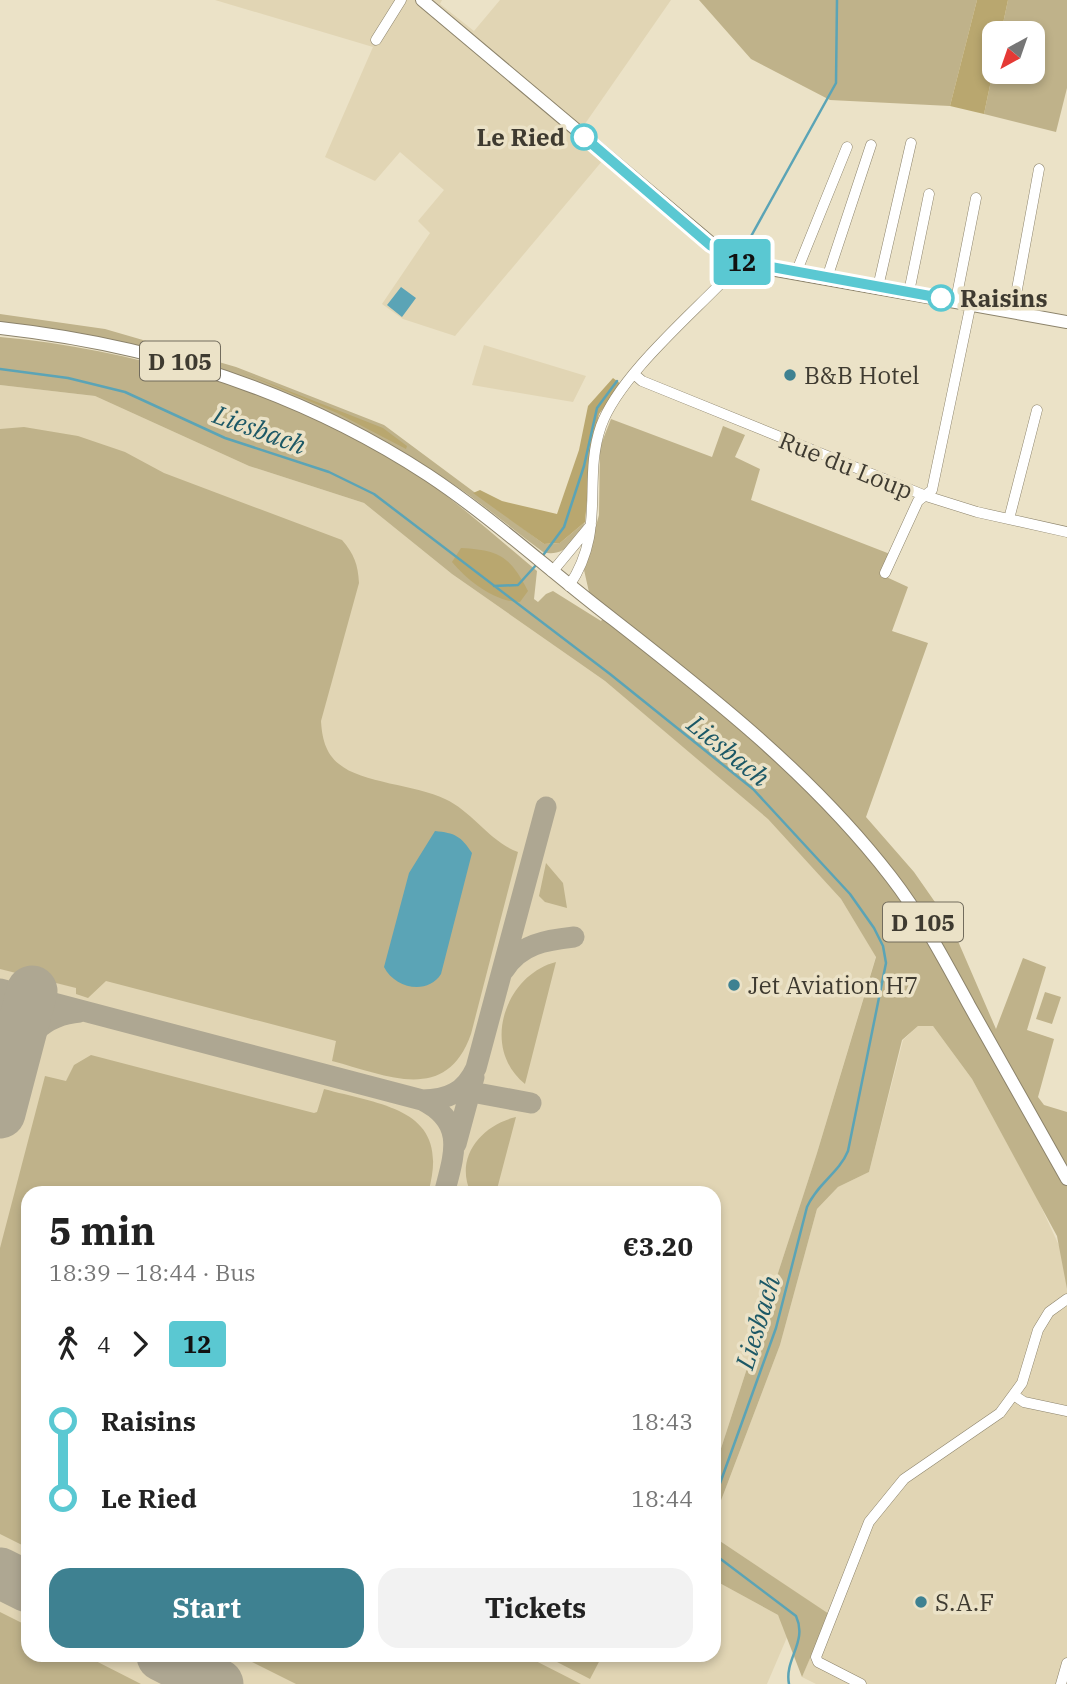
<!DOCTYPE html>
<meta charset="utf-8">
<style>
:root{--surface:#fff;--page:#f2f2f2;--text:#222;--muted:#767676;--accent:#3e8191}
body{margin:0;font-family:"IBM Plex Serif",serif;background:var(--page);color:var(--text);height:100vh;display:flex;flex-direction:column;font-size:26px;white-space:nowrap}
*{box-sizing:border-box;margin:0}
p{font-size:23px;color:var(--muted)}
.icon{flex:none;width:38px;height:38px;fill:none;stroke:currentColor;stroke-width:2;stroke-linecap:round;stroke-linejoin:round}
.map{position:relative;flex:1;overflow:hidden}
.panel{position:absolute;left:21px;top:1186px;width:700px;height:476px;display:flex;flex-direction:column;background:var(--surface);border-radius:21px;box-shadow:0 4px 10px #0003}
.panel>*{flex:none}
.badge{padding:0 14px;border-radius:5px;font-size:24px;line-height:46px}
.needle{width:46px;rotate:220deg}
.fabs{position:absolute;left:982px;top:21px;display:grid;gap:14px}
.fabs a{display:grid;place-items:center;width:63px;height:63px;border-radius:14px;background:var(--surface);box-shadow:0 4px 10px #0003;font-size:35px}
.map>.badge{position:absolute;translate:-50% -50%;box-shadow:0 0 0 4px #fff}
.legs{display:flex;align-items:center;gap:10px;height:77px;padding:0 28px;font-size:23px}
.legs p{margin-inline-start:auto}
.overview{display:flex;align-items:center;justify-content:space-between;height:119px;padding:0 28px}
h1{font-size:38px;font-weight:800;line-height:52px}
.button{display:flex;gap:14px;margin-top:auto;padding:14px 28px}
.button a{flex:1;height:80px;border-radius:21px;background:var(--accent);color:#fff;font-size:28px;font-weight:800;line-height:80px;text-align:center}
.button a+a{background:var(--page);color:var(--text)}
ul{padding:0 28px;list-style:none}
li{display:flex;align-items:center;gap:24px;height:77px;font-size:26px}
li i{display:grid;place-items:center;width:10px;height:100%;margin:0 9px;background:currentColor}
li i::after{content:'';width:18px;height:18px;margin:-9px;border:5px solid;border-radius:50%;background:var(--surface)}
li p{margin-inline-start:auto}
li:first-child i{background:linear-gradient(#0000 50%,currentColor 0)}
li:last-child i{background:linear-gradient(currentColor 50%,#0000 0)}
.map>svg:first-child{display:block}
.built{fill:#e1d5b4}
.green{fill:#bfb28a}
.forest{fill:#b9a76f}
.water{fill:#5ba4b6}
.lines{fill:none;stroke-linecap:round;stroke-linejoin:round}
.stream{stroke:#5ba4b6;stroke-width:2.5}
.taxiway{stroke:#aea792;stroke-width:21}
.runway{stroke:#aea792;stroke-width:51}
.minor-casing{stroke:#8c836b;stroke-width:11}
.major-casing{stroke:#8c836b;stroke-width:14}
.minor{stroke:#fff;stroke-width:10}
.major{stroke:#fff;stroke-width:12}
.line-1-casing{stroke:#fff;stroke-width:16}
.line-1{stroke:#5ac8d2;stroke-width:10}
.stop-1-dot{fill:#fff;stroke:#5ac8d2;stroke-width:3.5}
.poi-dot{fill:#3e8191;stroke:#ebe2c7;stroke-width:2.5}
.labels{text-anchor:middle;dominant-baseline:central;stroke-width:7;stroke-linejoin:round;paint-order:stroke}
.shield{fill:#ebe2c7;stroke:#726c5d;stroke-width:2}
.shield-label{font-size:23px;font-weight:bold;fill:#3e3a30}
.stop-label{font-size:24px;font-weight:bold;fill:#3e3a30;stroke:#ebe2c7;text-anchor:end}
.poi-label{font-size:24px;fill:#3e3a30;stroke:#ebe2c7;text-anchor:start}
.street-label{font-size:24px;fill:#3e3a30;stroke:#ebe2c7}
.water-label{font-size:26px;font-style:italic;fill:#1c5866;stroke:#ebe2c7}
</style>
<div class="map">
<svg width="1067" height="1684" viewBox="0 0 1067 1684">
<rect width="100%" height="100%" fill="#ebe2c7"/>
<path class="built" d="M215 0H442L440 4 474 31 500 0H671L580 131 603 160 455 336 403 319 382 304 430 233 418 221 444 190 400 152 375 181 325 157 373 47Z
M484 345 586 376 573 402 472 385Z
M0 385 95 396 249 466 364 503 452 574 605 681 767 817 841 899 876 956 817 1153 714 1470V1194H28V1656H714V1580L778 1615 788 1635 767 1684H0Z
M918 1026H933L972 1079 1037 1198 1062 1252 1067 1289V1684H816L802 1677 828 1614 714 1537V1519L780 1345 817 1209 838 1187 869 1172 903 1040Z"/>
<path class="green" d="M699 0H977L950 106 830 100 751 59Z
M1008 0H1067V88L1056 132 984 114 994 66V72H1032V33H1001Z
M0 314 105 329 236 367 384 425 544 544 560 543 585 522C578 540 563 558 543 552 512 529 482 503 450 482 309 388 167 343 0 323Z
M0 337C67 343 131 356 195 375L197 371C263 394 330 419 389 455 442 488 489 531 537 571L534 599 538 602 546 594 553 591 601 621 610 610 589 592 584 570 599 515 600 447 611 419 712 457 723 426 745 435 735 457 760 469 751 500 890 554 882 575 908 587 892 631 928 643 866 817 914 872 951 925 996 1029 1023 958 1046 967 1027 1030 1054 1039 1038 1097 1044 1105 1067 1112V1289L1057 1236 972 1079 933 1026H918L902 1040 869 1172 838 1187 817 1209 780 1345 714 1519V1470L817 1153 876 957 841 899 768 819 605 681 452 574 364 503 249 466 95 396 0 385Z
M24 427 78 436 125 452 164 473 342 540C354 554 358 564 359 583L321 721C322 737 325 753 339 764 361 783 417 785 445 799 473 812 490 842 518 852L471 1034C446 1105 386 1075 332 1061L336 1041 106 981 88 998 76 994V988L0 969V429Z
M546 863 563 883 567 908 545 902 539 896Z
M556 962 525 1084C480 1048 505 975 556 962Z
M1045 992 1061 997 1052 1024 1036 1019Z
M91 1055 314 1113 317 1112 324 1089C387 1106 452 1110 428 1193L28 1194V1548L0 1534V1248L45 1076 66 1081 74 1065Z
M516 1117 496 1193H471C454 1158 481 1125 516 1117Z
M714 1537 829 1614 802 1677 778 1615 714 1580Z
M0 1612 28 1626V1656H86L141 1684H0Z
M240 1656H526L581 1684H296Z
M560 1656H602L590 1679 557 1662Z"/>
<path class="forest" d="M977 0H1008L1001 33H994V66L984 114 950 106Z
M241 372 383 428 407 446 406 449 337 413Z
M613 378 621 384 599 414 592 445 585 522 560 543 544 544 473 493 480 490 502 501 557 514 579 450 588 406Z
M461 548C499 550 510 556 528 591L520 602C495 602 468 581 452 562Z"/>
<path class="water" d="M401 287 416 298 402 317 387 305Z
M435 831C455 833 461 836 472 853L441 974C428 995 395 989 384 967L409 873Z"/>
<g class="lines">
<path class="stream" d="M744 249 836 83 837 0
M0 369 68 378 125 392 225 438 329 472 374 494 610 674 753 789 850 894 874 928 883 946 886 963 848 1151C839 1173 817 1184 807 1207L776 1328 714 1500
M541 558 564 527 584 466 597 408 617 381
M494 586 518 585 537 564
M714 1554 796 1616C808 1642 784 1659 789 1684"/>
<path class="taxiway" d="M504 970C520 944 546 940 574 937
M0 989 422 1100C467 1122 454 1155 444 1194
M0 997 12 1026 13 1062
M11 1073C23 1039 42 1015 80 1012
M459 1094 477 1093 531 1103
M422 1100C448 1100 465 1092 476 1068L546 807
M456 1144 474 1077"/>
<path class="runway" d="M0 1113 32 991
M0 1573 28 1587
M162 1656 218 1684"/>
<g class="minor-casing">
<path id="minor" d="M376 40 401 0
M796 273 847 147
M827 278 871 145
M878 287 911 143
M909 292 929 194
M956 300 976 198
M1013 311 1039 169
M634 374 642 381 926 496 977 512 1067 532
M1009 519 1037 410
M552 572 591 525
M885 573 918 501 932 490 971 303
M569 586C607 530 582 481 601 426 619 376 691 315 728 276L739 261
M1015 1396 1024 1402 1067 1411
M861 1684 818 1662 816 1657 869 1522 904 1479 1000 1413 1022 1383 1038 1330 1049 1312 1067 1299
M1061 1684 1067 1663"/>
</g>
<g class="major-casing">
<path id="major" d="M422 0 723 253 739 261 776 270 1067 322
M0 328C154 345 298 390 428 475 493 518 552 573 614 620 714 698 813 776 891 877 922 917 945 961 969 1005 1002 1063 1034 1121 1067 1179"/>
</g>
<use href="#minor" class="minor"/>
<use href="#major" class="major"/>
</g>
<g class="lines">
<g class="line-1-casing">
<path id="line-1" d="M584 137 710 245 739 261 941 298"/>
</g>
<use href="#line-1" class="line-1"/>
</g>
<g class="stop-1-dot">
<circle cx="584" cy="137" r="12"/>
<circle cx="941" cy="298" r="12"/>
</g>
<g class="poi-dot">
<circle cx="790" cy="375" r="7"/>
<circle cx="734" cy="985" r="7"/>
<circle cx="921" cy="1602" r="7"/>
</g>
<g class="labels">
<g class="shield">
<rect x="140" y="341.5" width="80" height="39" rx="5"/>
<rect x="883" y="902.5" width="80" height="39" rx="5"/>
</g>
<g class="shield-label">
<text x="180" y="361">D 105</text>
<text x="923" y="922">D 105</text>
</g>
<g class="stop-label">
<text x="565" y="137">Le Ried</text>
<text x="960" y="298" text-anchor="start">Raisins</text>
</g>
<g class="poi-label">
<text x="804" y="375">B&amp;B Hotel</text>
<text x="748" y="985">Jet Aviation H7</text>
<text x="935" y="1602">S.A.F</text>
</g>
<g class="street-label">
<text transform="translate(846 465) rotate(22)">Rue du Loup</text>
</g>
<g class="water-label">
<text transform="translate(260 429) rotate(20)">Liesbach</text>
<text transform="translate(729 750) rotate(39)">Liesbach</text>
<text transform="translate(757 1322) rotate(-73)">Liesbach</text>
</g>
</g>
</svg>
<div class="fabs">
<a><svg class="needle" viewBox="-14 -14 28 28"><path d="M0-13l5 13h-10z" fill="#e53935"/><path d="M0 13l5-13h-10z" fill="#767676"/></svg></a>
</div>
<b class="badge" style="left:742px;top:262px;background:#5ac8d2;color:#111">12</b>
<section class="panel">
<div class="overview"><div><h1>5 min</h1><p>18:39 – 18:44 · Bus</p></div><b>€3.20</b></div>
<div class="legs"><svg class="icon" aria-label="walk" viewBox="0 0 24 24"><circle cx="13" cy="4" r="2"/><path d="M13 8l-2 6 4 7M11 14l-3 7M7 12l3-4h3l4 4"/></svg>4<svg class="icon" aria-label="forward" viewBox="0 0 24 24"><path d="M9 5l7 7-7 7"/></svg><b class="badge" style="background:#5ac8d2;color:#111">12</b></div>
<ul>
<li><i style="color:#5ac8d2"></i><b>Raisins</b><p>18:43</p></li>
<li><i style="color:#5ac8d2"></i><b>Le Ried</b><p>18:44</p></li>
</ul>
<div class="button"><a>Start</a><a>Tickets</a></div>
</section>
</div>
